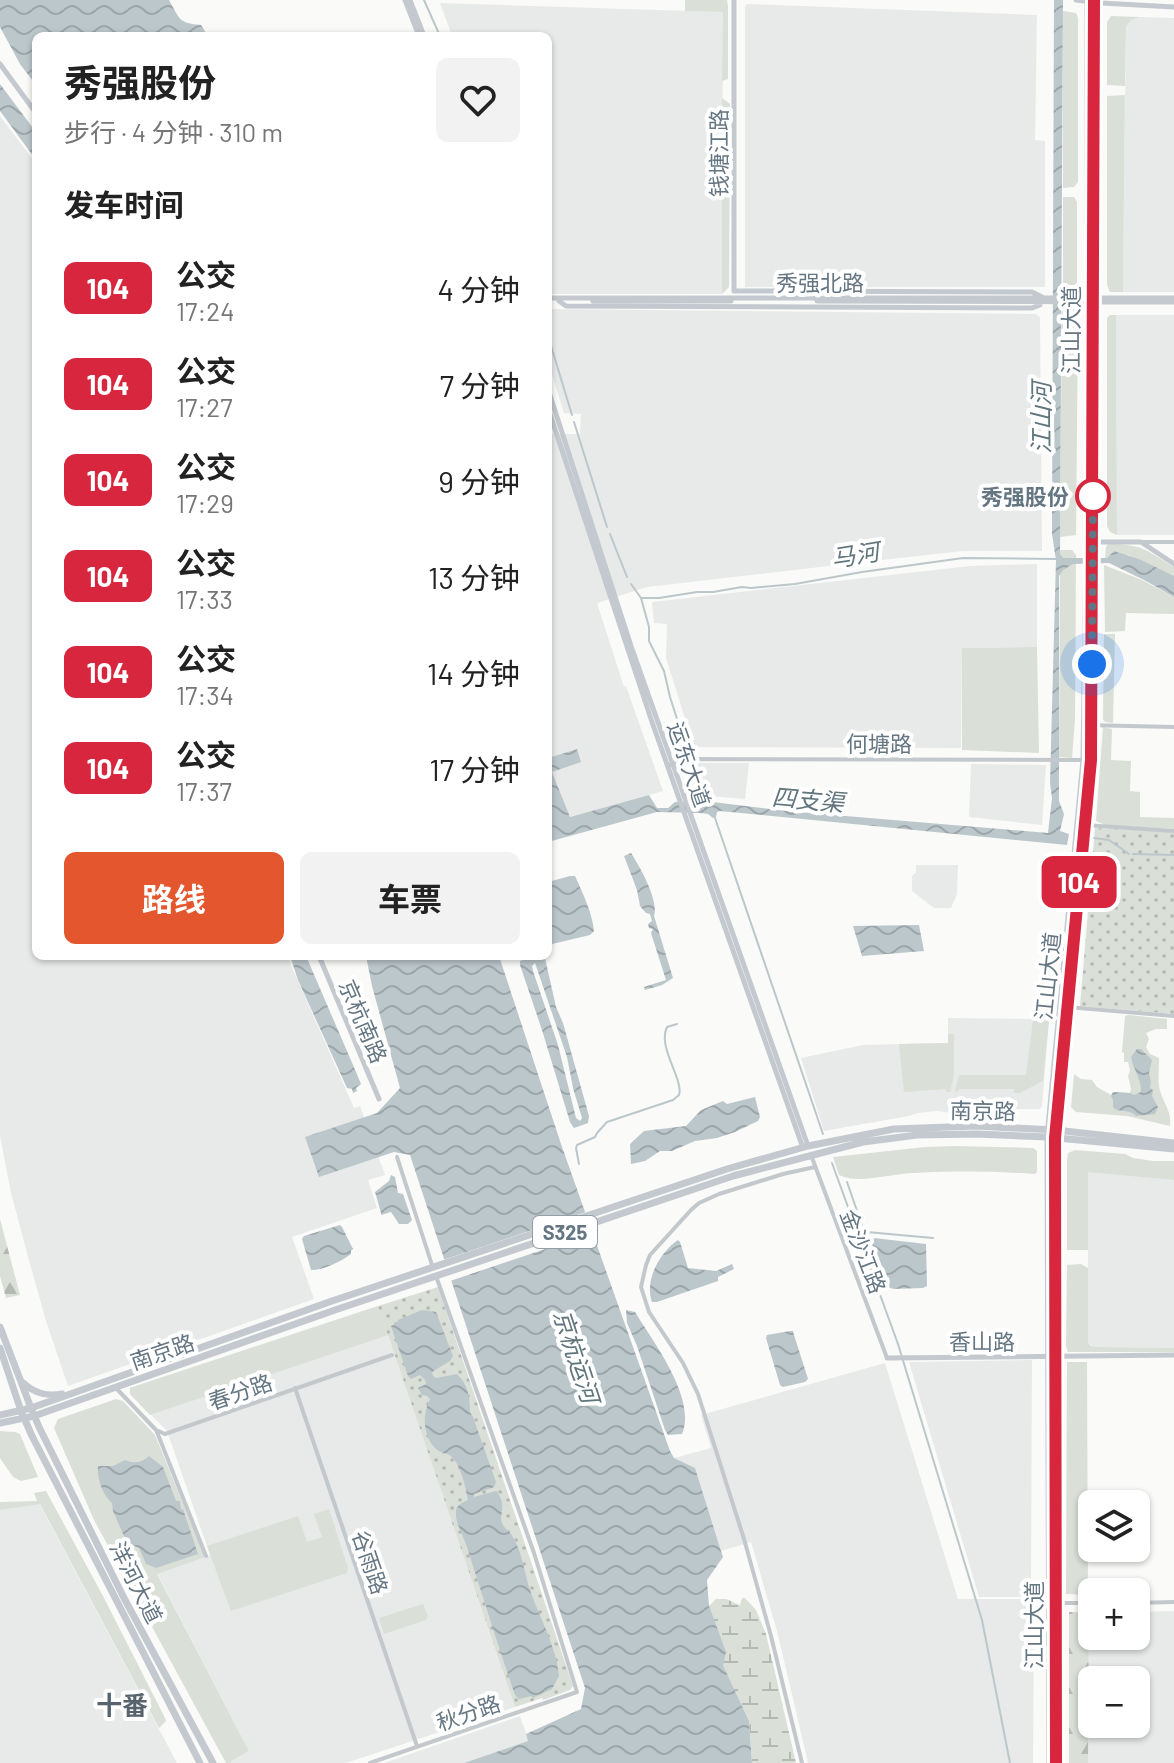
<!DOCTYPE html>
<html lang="zh">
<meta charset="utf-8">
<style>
:root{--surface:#fff;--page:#f2f2f2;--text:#222;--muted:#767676;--accent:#e4572e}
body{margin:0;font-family:Barlow,"Noto Sans SC",sans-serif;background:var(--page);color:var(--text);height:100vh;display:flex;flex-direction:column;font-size:30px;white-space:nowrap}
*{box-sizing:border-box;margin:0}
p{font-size:26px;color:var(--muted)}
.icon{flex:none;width:44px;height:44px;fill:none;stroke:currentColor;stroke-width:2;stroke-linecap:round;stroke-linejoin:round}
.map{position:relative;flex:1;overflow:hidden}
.sheet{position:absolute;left:32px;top:32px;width:520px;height:928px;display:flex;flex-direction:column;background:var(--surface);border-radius:12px;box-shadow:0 2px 6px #0004}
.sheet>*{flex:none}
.badge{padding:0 16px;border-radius:12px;font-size:28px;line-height:52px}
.fabs{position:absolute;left:1078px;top:1490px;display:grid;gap:16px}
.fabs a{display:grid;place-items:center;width:72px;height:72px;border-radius:12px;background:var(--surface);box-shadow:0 2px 6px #0004;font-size:40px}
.you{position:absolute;width:40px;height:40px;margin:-20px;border:6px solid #fff;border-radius:50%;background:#1a73e8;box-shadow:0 0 0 12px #1a73e833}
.map>.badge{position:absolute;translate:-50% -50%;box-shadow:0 0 0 4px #fff}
h2{padding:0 32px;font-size:30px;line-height:72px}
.round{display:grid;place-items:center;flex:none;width:84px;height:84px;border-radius:12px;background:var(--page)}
.summary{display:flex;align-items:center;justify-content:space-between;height:136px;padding:0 32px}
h1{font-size:38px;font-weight:700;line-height:60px}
.action{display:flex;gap:16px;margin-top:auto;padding:16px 32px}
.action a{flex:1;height:92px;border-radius:12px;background:var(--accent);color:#fff;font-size:32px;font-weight:700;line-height:92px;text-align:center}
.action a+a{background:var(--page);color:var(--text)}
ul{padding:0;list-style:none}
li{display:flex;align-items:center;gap:24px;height:96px;padding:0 32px}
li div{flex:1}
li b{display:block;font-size:30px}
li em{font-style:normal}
li .badge{min-width:88px;font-weight:700;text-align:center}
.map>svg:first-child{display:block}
.built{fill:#e8e9e9;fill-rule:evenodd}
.green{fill:#dadfd7}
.forest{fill:url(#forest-firs)}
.wetland{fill:url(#wetland-marsh)}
.park{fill:url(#park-dots)}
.water{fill:url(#water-waves);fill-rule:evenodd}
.pier{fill:#fafaf8}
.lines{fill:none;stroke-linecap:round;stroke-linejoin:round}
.stream{stroke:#bbc7cb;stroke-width:2}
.street{stroke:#c3c8cc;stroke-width:4}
.secondary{stroke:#c3c9ce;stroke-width:5}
.primary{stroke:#c3c9ce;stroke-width:7}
.line-casing{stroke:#fff;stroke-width:18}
.line{stroke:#d7263d;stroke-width:12}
.walk{stroke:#657683;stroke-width:8;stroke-dasharray:0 14.4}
.stop-dot{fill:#fff;stroke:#d7263d;stroke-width:4}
.labels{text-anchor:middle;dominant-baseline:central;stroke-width:8;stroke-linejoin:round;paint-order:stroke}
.shield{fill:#fff;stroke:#939fa8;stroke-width:2}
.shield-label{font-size:20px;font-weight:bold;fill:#657683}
.street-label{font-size:22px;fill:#657683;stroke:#fff}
.stop-label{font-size:22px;font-weight:bold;fill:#657683;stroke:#fff;text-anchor:end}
.water-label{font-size:24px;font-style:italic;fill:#60757c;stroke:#fff}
.quarter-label{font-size:26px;font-weight:bold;fill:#57646e;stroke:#fff}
</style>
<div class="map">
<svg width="1174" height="1763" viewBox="0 0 1174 1763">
<defs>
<pattern id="forest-firs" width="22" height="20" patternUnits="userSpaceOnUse" patternTransform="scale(2)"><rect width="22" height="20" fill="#dadfd7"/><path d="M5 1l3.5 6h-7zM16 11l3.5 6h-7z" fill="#b4b9b4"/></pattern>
<pattern id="wetland-marsh" width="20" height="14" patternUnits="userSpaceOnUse" patternTransform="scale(2)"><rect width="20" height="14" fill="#dadfd7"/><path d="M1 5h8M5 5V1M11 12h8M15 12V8" fill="none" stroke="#b4b9b4"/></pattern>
<pattern id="park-dots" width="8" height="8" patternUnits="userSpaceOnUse" patternTransform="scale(2)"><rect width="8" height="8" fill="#dadfd7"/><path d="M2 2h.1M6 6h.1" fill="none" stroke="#b4b9b4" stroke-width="1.8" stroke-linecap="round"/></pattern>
<pattern id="water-waves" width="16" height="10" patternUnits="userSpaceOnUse" patternTransform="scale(2)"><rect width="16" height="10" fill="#bbc7cb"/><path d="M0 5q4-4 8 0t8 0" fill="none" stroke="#9ca6aa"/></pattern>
</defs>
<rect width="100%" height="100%" fill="#fafaf8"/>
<path class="built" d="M440 3 723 12 722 294H548V36H452Z
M747 4 1037 15 1035 140 1045 141V287H745V7Z
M1140 17 1174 18V292H1123L1126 27 1131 20Z
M0 116 36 164V956H287L354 1108 360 1106 385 1175 368 1180 377 1208 292 1237 314 1299 68 1386 46 1321 27 1253 11 1193 0 1136Z
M548 309 1036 314 1040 317 1042 551H963L846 564 647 587 597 603 624 687 626 686 663 791 570 817 552 772 577 749 548 758V434H580L581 414 564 413 548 362Z
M1116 315H1174V535H1117Z
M1037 564V647L962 648 961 748 694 747 666 658 667 624 654 623 652 602 970 566Z
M687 763H749L745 799 697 795Z
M971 764 1046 765 1042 825 969 817Z
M916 865H958L957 894 951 908H934L912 891V876L916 872Z
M948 1018 1049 1019 1042 1106 1040 1109H985L951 1113 937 1111 918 1113 909 1116 824 1131 801 1058 863 1045 948 1043Z
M1088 1171 1174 1180V1348L1094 1347 1088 1343Z
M378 1306 515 1707 346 1763H231L230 1761 249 1751 157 1573 210 1555 167 1431 130 1394V1388Z
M1032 1360 1031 1597H979L909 1362Z
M885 1363 958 1599H1034L1033 1763H808L777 1631 751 1542 721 1551 695 1469 674 1458 711 1448 701 1415Z
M39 1503 177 1763H0V1510Z
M1174 1611V1763H1088L1089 1612H1092V1636H1136V1612ZM1092 1680H1136V1724H1092Z
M520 1716 529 1741 464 1763H384Z"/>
<path class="green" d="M685 0H727L728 6V79L722 81 723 12 685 11Z
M1063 11 1076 13 1078 18V182L1074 187 1063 188Z
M1111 16 1140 17 1131 20 1126 27 1125 86 1107 85V22Z
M1125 95 1123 292H1110L1107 285V96Z
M722 98 730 104 729 287 722 294Z
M1063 197H1074L1077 202V290L1072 295 1063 296Z
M1062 306 1073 307 1078 315 1076 535 1060 537Z
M1110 315H1116L1117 535 1110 532 1107 526V318Z
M1108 544C1142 544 1146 550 1174 567V576L1128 555 1105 558 1106 547Z
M1060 550H1072L1076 555 1075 720 1072 758 1059 757Z
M1104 565 1142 580 1174 597V614L1126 613 1125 631 1105 632Z
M1104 634H1115L1113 723 1105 722 1103 719Z
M1037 647 1039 753 962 750V648Z
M1103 727 1112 729 1111 760 1131 761 1130 791 1140 792V817L1174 818V829L1105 825 1096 821Z
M1129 1015 1167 1019V1029H1156L1146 1033 1149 1039 1146 1047 1150 1054 1159 1058C1159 1067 1158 1077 1159 1086 1162 1103 1172 1109 1170 1126L1127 1116 1076 1112 1071 1107 1074 1074 1081 1079 1092 1080 1097 1087 1111 1095 1113 1094V1092L1130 1093 1131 1089 1128 1076 1130 1070 1128 1062H1124V1053L1122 1052 1125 1016Z
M1033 1020 1049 1021 1043 1081 1020 1093H1014V1089H959L958 1092 955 1091 959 1075H1026Z
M948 1034H954V1074L950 1092H946V1089L904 1092 899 1044 948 1043Z
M954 1146 1033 1148 1037 1151V1172L1035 1174C995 1171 955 1171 914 1173 893 1173 858 1185 839 1175L833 1157 925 1147Z
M1075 1150 1125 1154 1133 1158 1153 1161H1174V1180L1088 1172V1250H1067V1161L1068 1153Z
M1081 1264 1088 1268V1343L1091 1346 1098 1347 1174 1348V1352H1068L1066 1346 1067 1265Z
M378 1306 388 1335 150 1415 130 1394V1388Z
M1067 1362H1087L1088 1595 1066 1594Z
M116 1399 123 1401 155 1435 205 1557 157 1574 249 1751 231 1761V1763H226L94 1520 54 1428 58 1419Z
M0 1431 15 1432 20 1434 38 1477 21 1481 13 1477 0 1458Z
M46 1491 103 1596 165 1718 166 1721 159 1728 40 1504 0 1510V1502L37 1501 34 1493Z
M329 1509 348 1568 347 1573 231 1611 207 1546 298 1516 307 1542 322 1537 314 1514Z
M423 1604 428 1616 426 1620 384 1634 379 1618Z"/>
<path class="forest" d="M0 1219 20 1295 6 1298 0 1276Z
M1069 1612H1089L1088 1763H1069Z"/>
<path class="wetland" d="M742 1598H745L756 1610 766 1634 796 1763H752L749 1721 723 1665 709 1606 716 1599H726L740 1605Z"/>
<path class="park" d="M1095 828 1174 832V1014L1080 1006Z
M438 1287 573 1686 570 1690 543 1700 542 1698 515 1707 378 1306Z"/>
<path class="water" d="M0 0H169C180 19 178 23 201 25L208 36H36V85L20 64 0 27Z
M1054 0H1063L1060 554 1063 558H1107L1114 551 1139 559 1174 576V597L1146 581 1109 563 1073 564 1063 570 1059 576V801L1064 814 1060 831 1069 834 1067 845 720 811 717 812 716 817 713 818 708 814 701 813 657 812 548 842V758L577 749 581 762 552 772 570 817 649 795 657 808H668L675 802 704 801 786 811 1048 833 1052 798 1050 783 1056 560 1052 534Z
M0 84 36 132V160L0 111Z
M631 853C640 867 659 900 654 916L673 978 662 985 645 990 644 987 666 980 651 933 653 929 649 928 648 924 652 921 650 914 646 913 640 906 637 890 624 856Z
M570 876H575C582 891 593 915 594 931L590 935 548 945V882Z
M919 925 924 951 862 956 853 926Z
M290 956H306L356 1072 361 1084 356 1088 357 1091 353 1093 352 1089 347 1088 298 980Z
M366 956H499L562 1147 670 1451 674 1458 695 1468 721 1551 723 1557 707 1580 709 1606 726 1652 723 1665 749 1721 752 1763H464L528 1741 526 1734 581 1709 585 1688 410 1155 394 1152 319 1177 305 1137 377 1113 400 1088 372 986Z
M533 956H545V958L556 1007 563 1023 589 1116 588 1123 574 1128 570 1122 542 1030 520 965V961ZM535 963 567 1057 573 1088 582 1118 580 1121 576 1118 558 1045 533 971 532 966Z
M1137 1049H1141L1152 1060 1149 1073 1151 1082 1150 1088 1153 1090 1152 1096 1158 1107 1155 1114 1136 1116C1129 1108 1119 1114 1113 1107V1100L1111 1096 1113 1092 1130 1093 1134 1095 1141 1092C1142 1080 1133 1069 1131 1057Z
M755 1097 760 1117 758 1121 735 1132 717 1138 695 1141 672 1151H660L645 1161 631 1164 630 1144 644 1131 686 1126 701 1110 723 1101 727 1104Z
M391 1175 395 1177 398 1193 403 1194 412 1220 408 1224H399L391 1212 381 1215V1213L375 1192 389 1181Z
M340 1225 342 1227 353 1249 351 1250V1254C340 1262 324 1270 311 1270L302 1239 304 1236Z
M874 1238 926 1244 927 1286 923 1288 894 1289 887 1287C877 1274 867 1254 874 1238Z
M678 1240 680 1242 688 1268 716 1271 732 1264 734 1269 718 1277V1281L657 1302H652C644 1280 660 1252 678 1240Z
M422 1310 436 1312 453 1356 450 1361 432 1372 433 1376 436 1378 457 1374C468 1384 470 1398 470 1412L473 1417 496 1482 494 1487 474 1494V1497L496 1491C509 1507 497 1515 503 1525 505 1529 509 1531 511 1534 523 1552 524 1574 531 1593 541 1620 556 1647 559 1676L552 1689 535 1697 533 1698 531 1696 519 1699 515 1695C498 1646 483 1597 467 1547 464 1537 455 1523 456 1512 456 1505 462 1503 468 1500 466 1488 461 1466 452 1457 447 1452 439 1453 435 1448 423 1435 422 1414 430 1399L427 1396 422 1395 418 1388 426 1384 425 1380 420 1375 411 1379 408 1376 391 1326 397 1323 398 1320Z
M626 1310 635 1312C653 1342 697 1398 682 1434L668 1435 665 1430 637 1346 627 1323Z
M790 1331H793L794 1335 808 1379 805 1382 783 1387 780 1385 766 1338 767 1335Z
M149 1456 163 1467 176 1501H180L181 1510 183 1509 198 1554 156 1568 146 1564 139 1548 127 1543 113 1511 112 1503C102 1494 97 1479 98 1466H113L125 1460C134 1464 142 1463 149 1456Z"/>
<path class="pier" d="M589 1211 596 1232 447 1282 440 1261Z"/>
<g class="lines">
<path class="stream" d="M424 0 440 36
M548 336 572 415
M574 422 607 527
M610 534 627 577
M631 584 641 598 649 627V641L664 671 670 697 686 747
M641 598H659L697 592H713L742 587 751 588 795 584 862 572 963 558 1056 559
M714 815 823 1134
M1094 838 1109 840 1129 854
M1133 854 1174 855
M832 1163 898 1344 982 1620 1010 1763
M579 1164 576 1148 577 1145 595 1137 597 1133 607 1122 673 1100 679 1095C684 1080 657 1047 667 1027L677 1024
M847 1182 863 1228 867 1232 933 1238"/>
<path class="street" d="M1141 542H1174
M1084 725 1174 727
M670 765 688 759 1091 760
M1084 825 1174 831
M1067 1007 1174 1016
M811 1155 887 1358
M397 1157 433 1268
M115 1387 156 1430 165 1434 392 1355
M295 1388 417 1746
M157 1432 206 1556
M1056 1603H1092
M1136 1603 1174 1602
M370 1763 577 1692 534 1553 436 1276
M802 1763 771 1636 744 1539 698 1394 683 1363 649 1312 641 1287 646 1265 650 1255 691 1210 699 1203 719 1194 783 1174 815 1167"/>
<path class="secondary" d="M405 0 419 36
M410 0 424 36
M734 0V291
M1076 0 1101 3 1174 7
M0 64 36 113
M734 291 1032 292 1042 297
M548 298H1174
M559 301 566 306 1032 308 1040 305
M593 301H731
M817 301 1174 302
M548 389 631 646 808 1146
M548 408 652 722 803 1148
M1093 542H1141L1174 564
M319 956 379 1099
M887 1358 1174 1355
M1049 1763 1047 1137 1083 760 1086 542 1087 0
M1056 1763 1055 1138 1091 760 1094 0"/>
<path class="primary" d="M0 1327 31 1408 39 1427 124 1598 213 1763
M0 1348 21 1411 32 1436 200 1763
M22 1382C34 1393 46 1397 62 1394
M0 1415 31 1408 332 1301 727 1169 808 1146 894 1129 976 1126 1055 1130 1174 1143
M0 1423 34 1416 335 1310 733 1176 863 1142 917 1135 976 1134 1047 1137 1174 1149"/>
</g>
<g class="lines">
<g class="line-casing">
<path id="line" d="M1056 1763 1055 1138 1091 760 1094 0"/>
</g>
<use href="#line" class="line"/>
<path class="walk" d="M1092 664 1093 484V496"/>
</g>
<circle class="stop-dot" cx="1093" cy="496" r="16"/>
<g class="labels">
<rect class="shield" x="533" y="1216" width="64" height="32" rx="6"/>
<g class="shield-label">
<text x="565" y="1232">S325</text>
</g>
<g class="street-label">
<text transform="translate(718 153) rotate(-90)">钱塘江路</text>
<text x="820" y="282">秀强北路</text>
<text transform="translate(1070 330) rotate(-90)">江山大道</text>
<text x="879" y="743">何塘路</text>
<text transform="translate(690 764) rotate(71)">运东大道</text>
<text transform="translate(1047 976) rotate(-84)">江山大道</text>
<text transform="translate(364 1021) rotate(67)">京杭南路</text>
<text transform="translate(983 1110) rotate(1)">南京路</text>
<text transform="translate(864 1251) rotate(69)">金沙江路</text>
<text x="982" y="1341">香山路</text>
<text transform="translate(162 1351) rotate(-19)">南京路</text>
<text transform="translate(240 1391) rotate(-19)">春分路</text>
<text transform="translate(371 1562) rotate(71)">谷雨路</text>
<text transform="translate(137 1582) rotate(63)">洋河大道</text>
<text transform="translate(1033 1625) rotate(-90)">江山大道</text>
<text transform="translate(468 1712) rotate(-19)">秋分路</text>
</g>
<g class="stop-label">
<text x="1069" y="496">秀强股份</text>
</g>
<g class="water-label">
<text transform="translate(1040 418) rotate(-90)">江山河</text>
<text transform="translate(855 554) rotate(-9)">马河</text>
<text transform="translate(808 799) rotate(5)">四支渠</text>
<text transform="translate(577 1356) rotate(72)">京杭运河</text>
</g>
<g class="quarter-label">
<text x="122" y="1704">十番</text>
</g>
</g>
</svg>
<div class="fabs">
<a><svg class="icon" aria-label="layers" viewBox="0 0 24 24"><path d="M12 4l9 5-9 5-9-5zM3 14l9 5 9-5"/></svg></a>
<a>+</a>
<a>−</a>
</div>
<div class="you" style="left:1092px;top:664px"></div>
<b class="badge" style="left:1079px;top:882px;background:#d7263d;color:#fff">104</b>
<section class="sheet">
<div class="summary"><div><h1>秀强股份</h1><p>步行 · 4 分钟 · 310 m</p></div><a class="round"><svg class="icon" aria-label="heart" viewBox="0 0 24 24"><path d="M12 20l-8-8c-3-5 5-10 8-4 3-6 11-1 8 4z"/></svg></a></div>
<h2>发车时间</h2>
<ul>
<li><span class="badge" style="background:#d7263d;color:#fff">104</span><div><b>公交</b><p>17:24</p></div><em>4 分钟</em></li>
<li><span class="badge" style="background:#d7263d;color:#fff">104</span><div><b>公交</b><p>17:27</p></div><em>7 分钟</em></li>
<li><span class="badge" style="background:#d7263d;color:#fff">104</span><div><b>公交</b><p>17:29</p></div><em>9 分钟</em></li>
<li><span class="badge" style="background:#d7263d;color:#fff">104</span><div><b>公交</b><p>17:33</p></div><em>13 分钟</em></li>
<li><span class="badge" style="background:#d7263d;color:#fff">104</span><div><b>公交</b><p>17:34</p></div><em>14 分钟</em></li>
<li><span class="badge" style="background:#d7263d;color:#fff">104</span><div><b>公交</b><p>17:37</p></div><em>17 分钟</em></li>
</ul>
<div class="action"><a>路线</a><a>车票</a></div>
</section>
</div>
